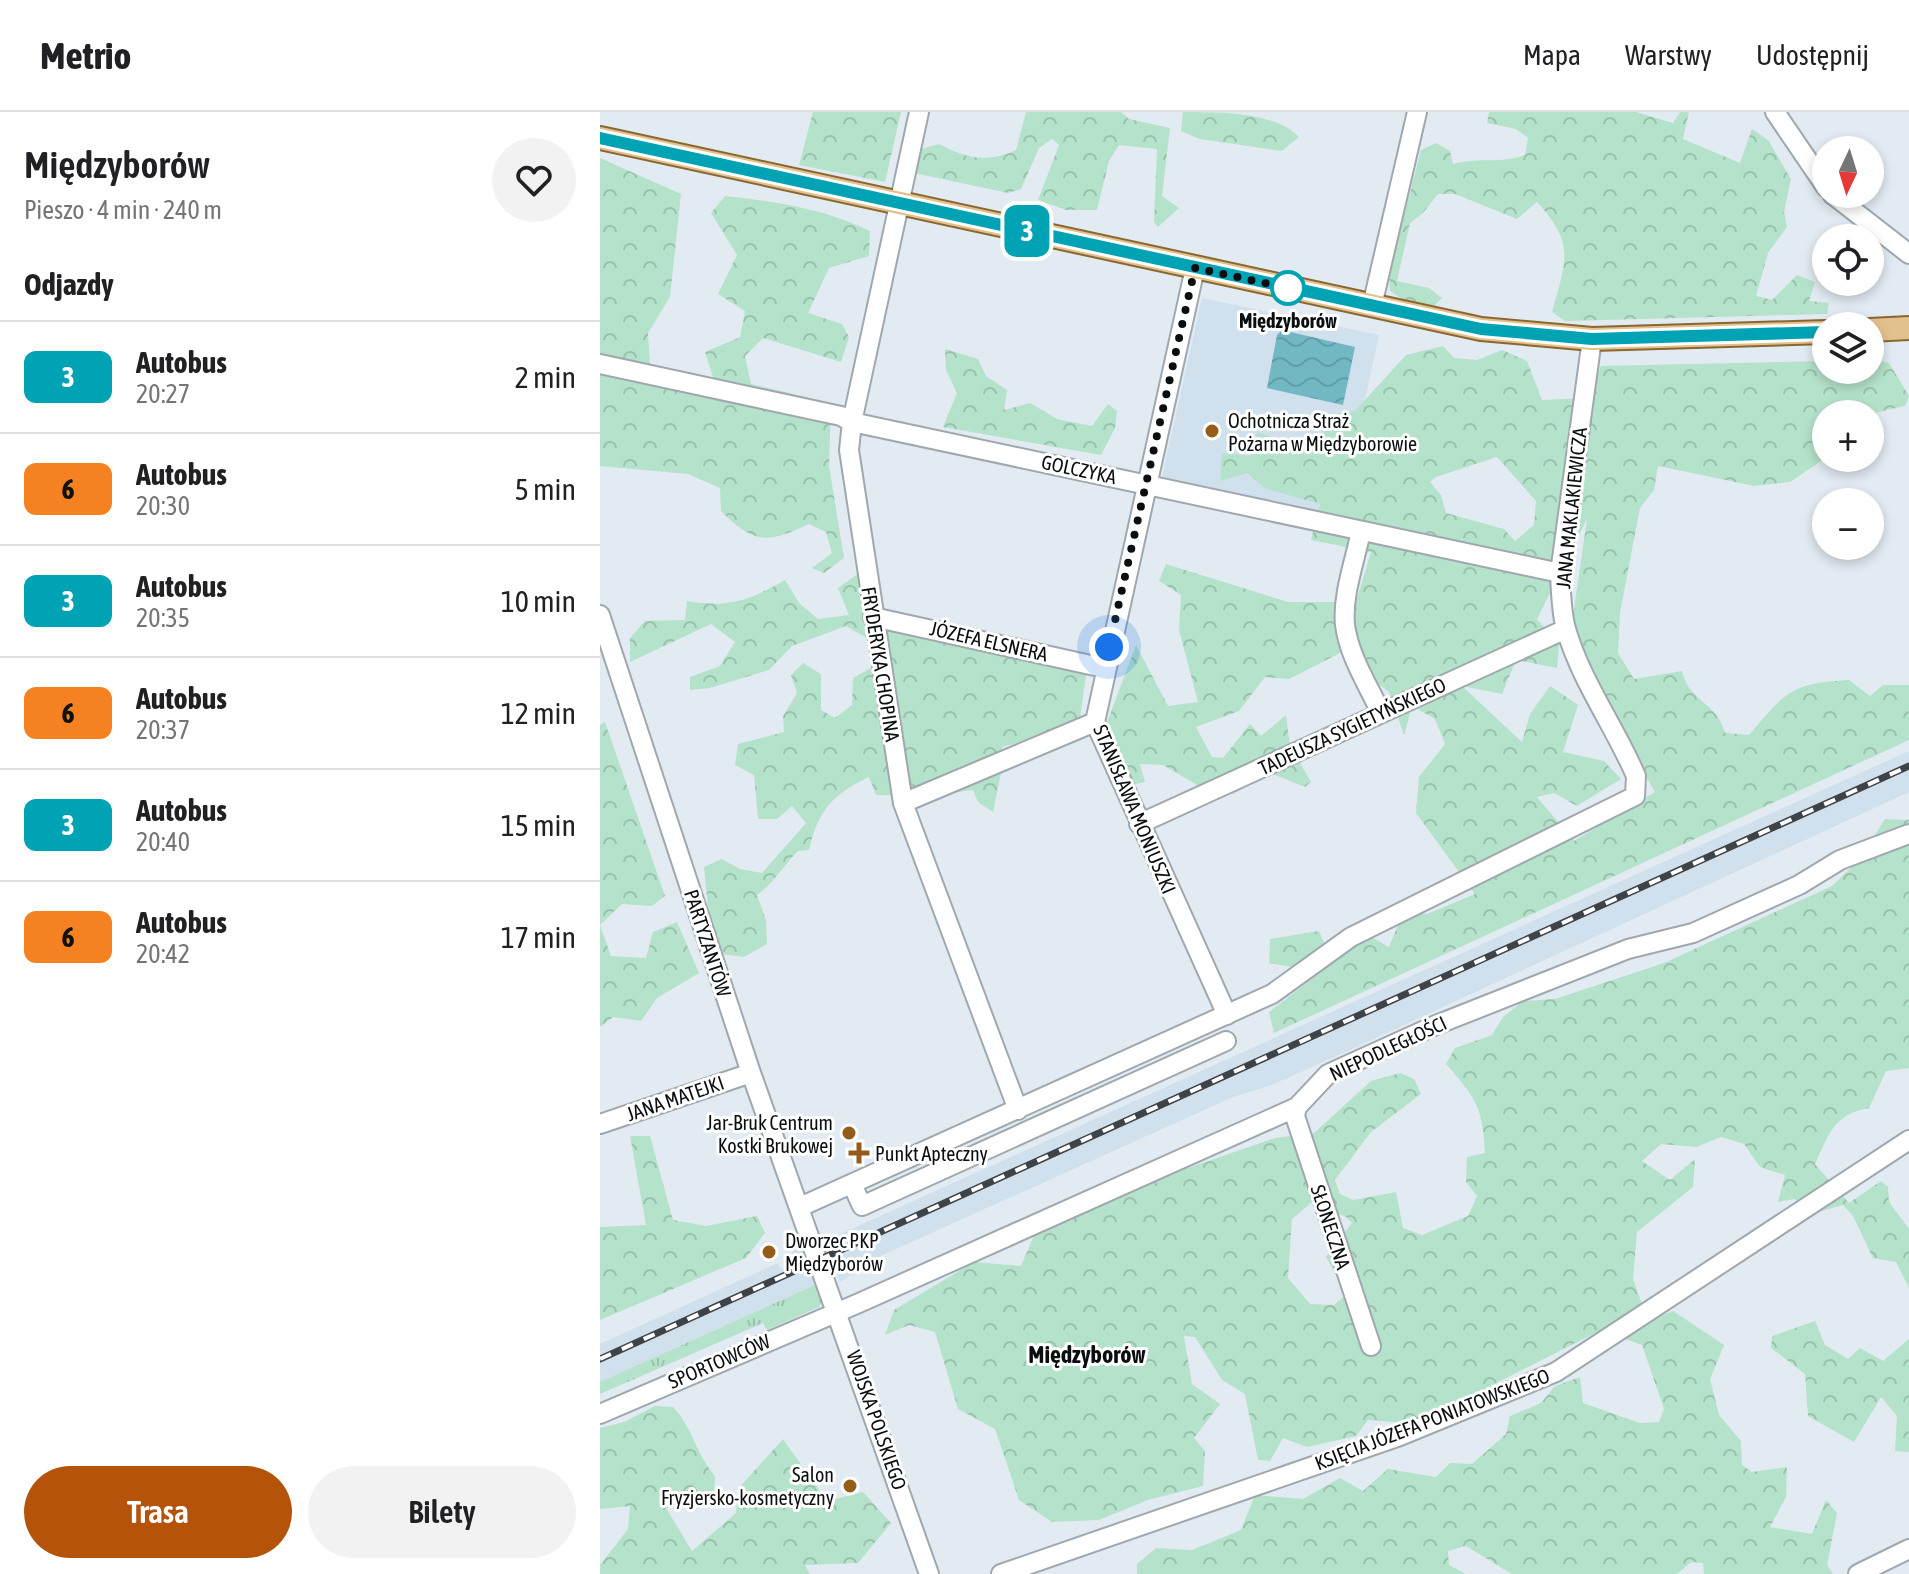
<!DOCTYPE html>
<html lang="pl">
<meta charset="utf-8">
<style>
:root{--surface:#fff;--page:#f2f2f2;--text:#202124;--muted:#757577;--line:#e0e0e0;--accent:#b45309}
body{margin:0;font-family:"Asap Condensed",sans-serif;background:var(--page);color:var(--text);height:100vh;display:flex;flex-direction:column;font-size:30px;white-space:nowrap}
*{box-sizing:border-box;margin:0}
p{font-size:26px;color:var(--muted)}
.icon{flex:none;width:44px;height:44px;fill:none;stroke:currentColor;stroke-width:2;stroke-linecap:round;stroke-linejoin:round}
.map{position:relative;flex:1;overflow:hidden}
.drawer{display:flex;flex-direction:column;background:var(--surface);width:600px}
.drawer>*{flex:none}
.badge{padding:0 16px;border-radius:12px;font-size:28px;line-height:52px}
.needle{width:52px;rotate:184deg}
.tools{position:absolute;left:1212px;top:24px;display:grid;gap:16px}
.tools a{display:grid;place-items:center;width:72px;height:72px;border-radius:50%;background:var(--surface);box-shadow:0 4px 12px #0003;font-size:40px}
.you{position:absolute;width:40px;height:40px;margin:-20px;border:6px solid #fff;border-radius:50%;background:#1a73e8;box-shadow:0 0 0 12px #1a73e833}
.map>.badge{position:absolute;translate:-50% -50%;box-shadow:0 0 0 4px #fff}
h2{padding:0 24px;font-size:30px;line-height:72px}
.round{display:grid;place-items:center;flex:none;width:84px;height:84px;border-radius:42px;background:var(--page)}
.head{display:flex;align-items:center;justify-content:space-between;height:136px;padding:0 24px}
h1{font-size:38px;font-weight:600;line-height:60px}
.cta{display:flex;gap:16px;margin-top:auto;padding:16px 24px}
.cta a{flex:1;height:92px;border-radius:48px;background:var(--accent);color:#fff;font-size:32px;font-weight:600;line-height:92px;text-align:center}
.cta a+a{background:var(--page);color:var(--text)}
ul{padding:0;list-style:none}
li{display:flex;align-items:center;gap:24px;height:112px;padding:0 24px;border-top:2px solid var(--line)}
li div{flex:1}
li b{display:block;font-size:30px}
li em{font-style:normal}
li .badge{min-width:88px;font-weight:700;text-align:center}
header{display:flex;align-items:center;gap:48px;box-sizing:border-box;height:112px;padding:0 40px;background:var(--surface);border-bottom:2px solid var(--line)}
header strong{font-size:38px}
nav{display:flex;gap:44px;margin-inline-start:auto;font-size:28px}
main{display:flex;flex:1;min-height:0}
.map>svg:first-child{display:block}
.built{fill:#d0e0ec}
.grass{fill:url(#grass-tufts)}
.forest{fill:url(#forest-crowns);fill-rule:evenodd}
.water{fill:url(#water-waves)}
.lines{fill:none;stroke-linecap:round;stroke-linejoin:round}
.minor-casing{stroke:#9fa8ae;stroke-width:22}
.major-casing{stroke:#8a6730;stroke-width:26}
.minor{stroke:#fff;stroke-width:18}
.major{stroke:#e2c18d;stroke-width:22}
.rail-casing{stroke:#3e4347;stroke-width:7}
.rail{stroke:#fff;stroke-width:4;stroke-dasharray:12;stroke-linecap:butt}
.line-casing{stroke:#fff;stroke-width:18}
.line{stroke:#00a3b4;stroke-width:12}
.walk{stroke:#0b0e11;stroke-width:8;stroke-dasharray:0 14.4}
.stop-dot{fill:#fff;stroke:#00a3b4;stroke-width:4}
.poi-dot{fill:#955b18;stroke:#fff;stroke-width:3}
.labels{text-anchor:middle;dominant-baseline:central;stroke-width:6;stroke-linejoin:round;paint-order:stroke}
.stop-label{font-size:20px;font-weight:bold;fill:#0b0e11;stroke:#fff}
.poi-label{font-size:20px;fill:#0b0e11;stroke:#fff;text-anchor:start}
.street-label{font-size:20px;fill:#0b0e11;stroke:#fff}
.quarter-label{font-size:24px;font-weight:bold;fill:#0b0e11;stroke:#fff}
</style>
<header>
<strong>Metrio</strong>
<nav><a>Mapa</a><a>Warstwy</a><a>Udostępnij</a></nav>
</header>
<main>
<section class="drawer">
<div class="head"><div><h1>Międzyborów</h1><p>Pieszo · 4 min · 240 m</p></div><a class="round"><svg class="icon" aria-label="heart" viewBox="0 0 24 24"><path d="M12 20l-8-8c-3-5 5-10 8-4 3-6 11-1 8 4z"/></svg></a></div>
<h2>Odjazdy</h2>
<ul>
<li><span class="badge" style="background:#00a3b4;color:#fff">3</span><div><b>Autobus</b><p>20:27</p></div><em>2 min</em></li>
<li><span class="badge" style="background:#f58220;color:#111">6</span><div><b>Autobus</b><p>20:30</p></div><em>5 min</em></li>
<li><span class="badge" style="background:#00a3b4;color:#fff">3</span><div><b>Autobus</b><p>20:35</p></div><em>10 min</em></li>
<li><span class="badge" style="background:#f58220;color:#111">6</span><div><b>Autobus</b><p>20:37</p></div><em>12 min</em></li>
<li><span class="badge" style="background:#00a3b4;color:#fff">3</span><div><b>Autobus</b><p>20:40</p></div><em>15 min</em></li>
<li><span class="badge" style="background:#f58220;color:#111">6</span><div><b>Autobus</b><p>20:42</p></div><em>17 min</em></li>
</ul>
<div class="cta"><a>Trasa</a><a>Bilety</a></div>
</section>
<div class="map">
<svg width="1309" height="1462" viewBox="0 0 1309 1462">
<defs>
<pattern id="grass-tufts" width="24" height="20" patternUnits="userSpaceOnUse" patternTransform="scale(2)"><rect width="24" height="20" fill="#b5e2ca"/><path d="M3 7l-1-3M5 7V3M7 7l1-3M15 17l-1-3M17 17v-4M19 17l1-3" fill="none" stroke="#9ac1ac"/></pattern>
<pattern id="forest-crowns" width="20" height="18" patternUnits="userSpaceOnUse" patternTransform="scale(2)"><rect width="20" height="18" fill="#b5e2ca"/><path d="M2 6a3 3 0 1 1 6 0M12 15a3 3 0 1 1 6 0" fill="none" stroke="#9ac1ac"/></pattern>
<pattern id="water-waves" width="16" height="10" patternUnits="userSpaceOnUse" patternTransform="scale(2)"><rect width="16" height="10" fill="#71b8c3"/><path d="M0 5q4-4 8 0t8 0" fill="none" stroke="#609da6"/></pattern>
</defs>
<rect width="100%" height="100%" fill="#e2ebf2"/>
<path class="built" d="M602 186 779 223 739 407 562 365Z
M1309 639V680L754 936 672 973 633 985 265 1151 266 1154 240 1170 225 1129Z
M200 1124 217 1172 0 1270V1232L178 1151 181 1157 191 1153 193 1132Z"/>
<path class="grass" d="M217 1172 222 1188 219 1195 167 1218 163 1211 0 1282V1270Z"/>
<path class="forest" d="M213 0H301L285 70 199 53Z
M426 0H521L529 7 570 16 562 84 579 96 558 115 554 110 557 37 519 33 509 49 497 98H466L438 88 459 33 452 27 439 36 421 77 408 81 314 61V48L321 37 339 32C367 47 388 51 416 38Z
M583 0C621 0 676 0 699 25L682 39 600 27 581 19Z
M889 0H1036L1073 11 1080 0H1089L1083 27 1140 51 1152 17 1168 28 1191 67 1184 100 1187 115 1168 141 1156 184 1172 188 1197 163 1215 170 1209 189 1229 191 1227 202 965 209 952 200C966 148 976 133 937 90L917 107 855 82H838L823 101 810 111 797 169 829 176 842 186 832 196 805 189 790 179 789 161 821 38 836 31 850 39 853 52C878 45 901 52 925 43L928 26 916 17 887 11Z
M0 46 81 82 70 185 48 221 50 254 114 268 105 240 140 225 145 199 118 182 137 143 111 101 125 84C175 89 225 97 270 119L269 144 229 156 208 201 242 212 249 225 241 250 163 226 145 244 151 272 231 291 229 354 244 446 224 461 212 456 232 441 226 420 209 412C167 432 154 432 121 399L120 376 88 362 0 354Z
M843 234 854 246 877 248 902 238 927 249 942 288 988 286 1001 254 1226 249V258H1270V246L1289 251 1309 284 1305 294 1270 302H1226L1221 349 1190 370 1154 374 1058 354 1054 378 1040 396 1020 501 1018 541 1034 567 1082 559C1090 592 1116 588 1125 621L1149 623C1185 581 1190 571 1249 568L1270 584 1283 573H1309V628L674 921 669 900 721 860 669 851 670 827 719 819 729 843 766 822 789 835 803 801 827 802 875 782 816 701 819 665 845 632 835 607 812 594 804 623 789 580 755 554 744 539 689 567 665 565 639 599 596 615 612 645 623 646 650 612 661 624 686 603 690 633 711 670 705 675 670 661 633 682 609 680 563 653 540 652 545 670 532 673 506 613 536 533 568 594 598 590 579 518 581 483 559 469 566 452 688 490H756L771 440 711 428 720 392 664 376 648 361 620 369 622 341 651 344 657 320 705 338 733 339 723 326 725 303 755 299 806 243ZM897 345 936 389 934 413 915 429 904 417 846 401 841 383 830 370 836 365ZM987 407 971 518 1013 608 1055 680 974 729 937 685 954 681 977 694 1021 667 1004 649 963 640 978 593 950 574 930 602 922 630 862 574 902 582 916 548 957 556 959 533 937 507Z
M345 237 378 247 386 264 407 278 404 298 430 291 457 307 492 314 508 292 517 299 515 316 501 343 343 315 357 281 346 258Z
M263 458 279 505 487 555 479 614 402 635 403 652 393 700 378 690 373 678 327 684 276 683 269 665C232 683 219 697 209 738L198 739C183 754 175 770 157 783L166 808 167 832 144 845 122 842 110 816 104 755 122 747 140 757 162 761 206 711 192 694 177 707H158L154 663 135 653 138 632 184 620 183 604 197 581 191 563 203 551 221 562V598L235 606 252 593 253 566 278 552 277 532 246 514 192 534 169 558 110 576 90 578V565L120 554 135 530 111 512 30 550V526L45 509 85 508 87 489C130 496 148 489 185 468L199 491 218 507 249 503 238 476Z
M5 610 65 784 52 794 22 792 0 813 11 844 46 846 53 820 77 810 99 861 57 886 41 909 13 905 0 915V613Z
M1285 707 1309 708 1304 729 1309 734V956L1286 959 1269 996C1234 1002 1229 1022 1215 1052L1249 1091 1281 1069 1288 1075 1289 1090 1309 1117V1176L1296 1150 1273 1146 1253 1104 1243 1093 1218 1100 1194 1087 1178 1090 1185 1063 1160 1055 1144 1032 1121 1025 1096 1035 1061 1032 1042 1049 1070 1068 1095 1047 1093 1075 1037 1120 1033 1167 1048 1209 1073 1199 1124 1233 1110 1267 1119 1303 1141 1329 1142 1353 1152 1360 1187 1355 1186 1385 1170 1415 1212 1422 1226 1388 1237 1401 1227 1453 1233 1462H1104L1103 1451 1091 1450 1077 1462H912L866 1434 848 1439 849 1453 866 1462H537V1452L556 1436 592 1438 641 1418 655 1383 703 1387 740 1366 763 1379 788 1357 836 1365 850 1351 872 1352 906 1322 910 1304 941 1291 955 1274 980 1265 983 1291 1040 1311 1059 1310 1064 1297 1042 1233 1001 1218 815 1312 768 1308 756 1324 707 1335 683 1326 670 1349 658 1348 645 1282 622 1268 595 1225 584 1224 592 1272 620 1292 594 1326 605 1339 603 1374 548 1388 499 1408 452 1410 419 1388 395 1317 358 1297 335 1220 309 1213 285 1223 294 1198 374 1150 421 1154 436 1119 565 1064 675 1026 714 1021 771 969 800 961 814 967 821 982 771 1020 735 1068 740 1082 753 1088 796 1080 803 1116 822 1123 868 1104 877 1084 866 1070 867 1045 885 1041C883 996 876 986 846 952L855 936 892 923 903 905 923 889 955 887 1064 851 1232 774 1258 749ZM711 1091 746 1105 752 1111 726 1145 747 1182 734 1193 710 1192 688 1166 692 1107Z
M30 1024H50L73 1108 106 1114 157 1104 165 1121 146 1146 0 1208V1115L46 1113Z
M1215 1209 1225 1233 1248 1247 1260 1236 1283 1249 1309 1227V1340L1295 1339 1297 1304 1281 1285 1254 1330 1208 1304 1205 1262 1171 1236 1172 1224Z
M55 1294 73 1295C93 1316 96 1342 115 1364L114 1387 107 1393 66 1396 92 1439 136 1401 138 1377 183 1327 227 1389 263 1380 291 1411 258 1451 205 1453 210 1462H0V1453L28 1417 30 1394 0 1397V1316L24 1310Z"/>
<path class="water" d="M682 218 755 235 743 293 667 276 677 223Z"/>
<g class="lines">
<g class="minor-casing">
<path id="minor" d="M319 0 252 310 249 338 303 691 418 998
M1175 0 1226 75
M1232 82 1309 142
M595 156 495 610 627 903
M772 194 817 0
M0 252 241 304 252 310 960 461
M761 419C755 449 742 483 745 513 749 544 768 573 781 601
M0 503 151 961 329 1462
M273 505 504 556
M303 691 495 610
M539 712 966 517
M697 995 695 1004 771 1234
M0 1012 151 961
M252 1072 262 1094 626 929
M200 1095 672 882 751 825 1035 684 1036 664C1015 615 981 569 966 517 961 499 961 479 960 461L992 227
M0 1302 259 1191 697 995 728 962 836 913 1028 837 1093 821 1199 773 1240 748 1309 722
M401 1462 800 1324 956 1260 1309 1028
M1258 1462 1309 1437"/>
</g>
<g class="major-casing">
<path id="major" d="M0 26 881 217 992 227 1226 220
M1270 218 1309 216"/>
</g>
<use href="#minor" class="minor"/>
<use href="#major" class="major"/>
<g class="rail-casing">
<path id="rail" d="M0 1247 1309 654"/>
</g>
<use href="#rail" class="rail"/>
</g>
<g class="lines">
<g class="line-casing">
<path id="line" d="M0 26 881 217 992 227 1226 220"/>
</g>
<use href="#line" class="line"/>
<path class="walk" d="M509 535 595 156 688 176"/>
</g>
<circle class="stop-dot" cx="688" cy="176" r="16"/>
<g class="poi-dot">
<circle cx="612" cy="319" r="8"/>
<circle cx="249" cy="1021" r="8"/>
<path d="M255 1029h8v8h8v8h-8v8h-8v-8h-8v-8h8z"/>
<circle cx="169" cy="1140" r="8"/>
<circle cx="250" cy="1374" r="8"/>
</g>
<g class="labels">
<g class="stop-label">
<text x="688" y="208">Międzyborów</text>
</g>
<g class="poi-label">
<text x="628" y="308">Ochotnicza Straż<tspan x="628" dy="23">Pożarna w Międzyborowie</tspan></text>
<text x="233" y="1010" text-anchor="end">Jar-Bruk Centrum<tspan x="233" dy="23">Kostki Brukowej</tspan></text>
<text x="275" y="1041">Punkt Apteczny</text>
<text x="185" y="1128">Dworzec PKP<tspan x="185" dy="23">Międzyborów</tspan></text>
<text x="234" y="1362" text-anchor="end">Salon<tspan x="234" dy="23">Fryzjersko-kosmetyczny</tspan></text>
</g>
<g class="street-label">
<text transform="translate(479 357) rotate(12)">GOLCZYKA</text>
<text transform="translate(971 396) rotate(-84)">JANA MAKLAKIEWICZA</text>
<text transform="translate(389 529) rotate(13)">JÓZEFA ELSNERA</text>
<text transform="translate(281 552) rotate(81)">FRYDERYKA CHOPINA</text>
<text transform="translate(752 614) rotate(-25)">TADEUSZA SYGIETYŃSKIEGO</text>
<text transform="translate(535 697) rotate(67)">STANISŁAWA MONIUSZKI</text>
<text transform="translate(108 831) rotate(72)">PARTYZANTÓW</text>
<text transform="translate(788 936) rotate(-25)">NIEPODLEGŁOŚCI</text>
<text transform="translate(75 986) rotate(-19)">JANA MATEJKI</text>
<text transform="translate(731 1115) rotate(72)">SŁONECZNA</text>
<text transform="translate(119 1249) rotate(-23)">SPORTOWCÓW</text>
<text transform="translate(832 1307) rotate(-21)">KSIĘCIA JÓZEFA PONIATOWSKIEGO</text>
<text transform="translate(277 1308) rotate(71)">WOJSKA POLSKIEGO</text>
</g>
<g class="quarter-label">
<text x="487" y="1242">Międzyborów</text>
</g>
</g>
</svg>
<div class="tools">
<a><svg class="needle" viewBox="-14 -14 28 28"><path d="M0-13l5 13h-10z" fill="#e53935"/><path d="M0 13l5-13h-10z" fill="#757577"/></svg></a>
<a><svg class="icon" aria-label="locate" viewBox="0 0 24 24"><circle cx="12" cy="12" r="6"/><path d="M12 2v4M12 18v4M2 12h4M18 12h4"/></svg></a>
<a><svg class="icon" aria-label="layers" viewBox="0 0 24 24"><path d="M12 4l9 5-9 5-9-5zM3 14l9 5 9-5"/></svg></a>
<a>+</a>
<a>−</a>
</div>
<div class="you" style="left:509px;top:535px"></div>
<b class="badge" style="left:427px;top:119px;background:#00a3b4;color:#fff">3</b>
</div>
</main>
